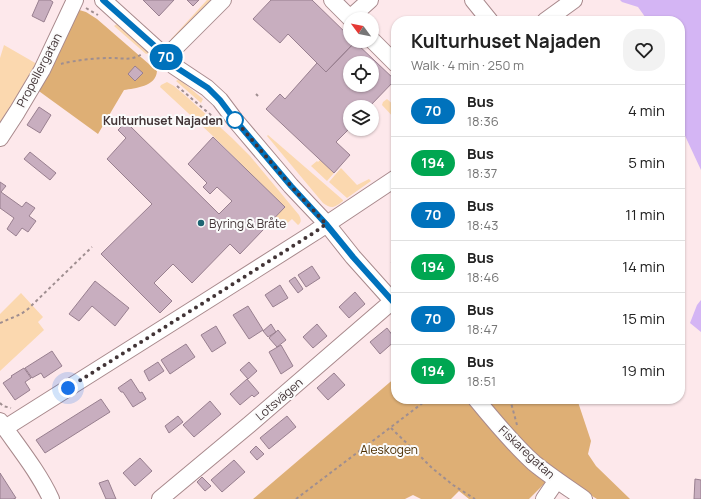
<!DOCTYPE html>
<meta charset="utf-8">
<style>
:root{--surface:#fff;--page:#f2f2f2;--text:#222;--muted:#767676;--line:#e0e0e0}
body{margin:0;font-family:Manrope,sans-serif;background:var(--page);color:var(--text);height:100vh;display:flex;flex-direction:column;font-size:15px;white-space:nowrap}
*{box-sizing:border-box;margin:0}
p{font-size:13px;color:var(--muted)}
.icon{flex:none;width:22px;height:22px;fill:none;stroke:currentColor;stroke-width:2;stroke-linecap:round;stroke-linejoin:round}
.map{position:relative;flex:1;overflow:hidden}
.details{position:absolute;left:391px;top:16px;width:294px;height:388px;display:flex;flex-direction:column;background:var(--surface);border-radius:16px;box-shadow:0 1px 3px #0004}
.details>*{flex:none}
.badge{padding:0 8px;border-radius:13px;font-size:14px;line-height:26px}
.needle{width:26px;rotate:302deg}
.controls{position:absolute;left:343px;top:12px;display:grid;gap:8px}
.controls a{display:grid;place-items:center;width:36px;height:36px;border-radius:50%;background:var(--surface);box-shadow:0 1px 3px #0004;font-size:20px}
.you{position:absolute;width:20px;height:20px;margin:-10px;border:3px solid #fff;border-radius:50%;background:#1a73e8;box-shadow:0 0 0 6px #1a73e833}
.map>.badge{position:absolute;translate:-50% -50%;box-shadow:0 0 0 2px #fff}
.round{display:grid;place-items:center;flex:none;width:42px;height:42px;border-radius:16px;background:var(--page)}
.headline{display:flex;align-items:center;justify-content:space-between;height:68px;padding:0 20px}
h1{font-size:19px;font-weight:700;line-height:30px}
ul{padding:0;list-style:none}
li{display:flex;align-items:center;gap:12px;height:52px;padding:0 20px;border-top:1px solid var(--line)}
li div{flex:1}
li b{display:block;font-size:15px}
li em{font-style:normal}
li .badge{min-width:44px;font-weight:700;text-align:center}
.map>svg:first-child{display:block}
.green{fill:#fbd8af}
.forest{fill:#deaf75}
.water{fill:#d4b5f4}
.building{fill:#c8aebf;stroke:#987f8f;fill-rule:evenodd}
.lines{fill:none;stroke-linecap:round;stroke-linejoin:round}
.minor-casing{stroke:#a8898c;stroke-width:18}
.path{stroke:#9f8e90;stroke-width:2;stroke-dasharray:3 3;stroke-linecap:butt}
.minor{stroke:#fff;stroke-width:16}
.line-casing{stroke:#fff;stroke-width:9}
.line{stroke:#0072bc;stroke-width:6}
.walk{stroke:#423436;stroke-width:4;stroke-dasharray:0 7.2}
.stop-dot{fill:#fff;stroke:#0072bc;stroke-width:2}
.poi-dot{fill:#1c6472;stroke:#fbfbfb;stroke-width:1.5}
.labels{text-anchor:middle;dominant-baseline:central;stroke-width:4;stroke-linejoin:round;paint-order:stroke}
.street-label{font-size:12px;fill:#423436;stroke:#fbfbfb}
.stop-label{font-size:12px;font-weight:bold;fill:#423436;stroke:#fbfbfb;text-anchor:end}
.poi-label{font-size:12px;fill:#423436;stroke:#fbfbfb;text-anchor:start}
.park-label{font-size:12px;fill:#4d2f00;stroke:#fbfbfb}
</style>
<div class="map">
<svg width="701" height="499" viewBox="0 0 701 499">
<rect width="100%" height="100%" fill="#fde8eb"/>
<path class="green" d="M207 0H217L171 41V39L173 37Z
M117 24 148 51 149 53 146 54 114 26Z
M4 45 37 64 3 121 0 122V58Z
M179 79 203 99 201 103 176 81Z
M167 82 174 86 187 97 232 138 250 156 299 215C301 219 302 222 298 225L292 219 282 228 280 227 274 221V218L285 207 214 137 160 87 161 85Z
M387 99 396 107V120L382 105 383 102Z
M268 135 343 200V201C335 207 332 210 323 203L267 136Z
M320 160 334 173 327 181 311 166 317 161 318 162Z
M341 168 357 185 369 179 371 181 347 198 329 182Z
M21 293 43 317 38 322 44 330 0 371V314Z"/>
<path class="forest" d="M76 9 86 12 97 19 157 71C156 87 135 88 124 90L98 134 36 89Z
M396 377V399H577L591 441 588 454 596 466 630 499H597L555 473 529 499H469L459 491 451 499H421L413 495 405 499H253Z"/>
<path class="water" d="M620 0H701V170L680 125V21H648L638 7 622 2Z
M701 300V332L690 323 697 305Z"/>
<path class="building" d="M39 0H50L53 2 44 22 32 16Z
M143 0H174L159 16Z
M187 0H199L193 6Z
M271 0H312L350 37V41H354L355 42 326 72 288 34 280 43 253 19Z
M355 42 395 80 369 107H350V128L336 142 350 155 334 173 266 109 280 94 285 99 317 63 326 72ZM350 63H372V85H350Z
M135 66 143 73 135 81 128 74Z
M39 107 51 115 40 133 27 125Z
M126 122 219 214 232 201 217 187 210 194 203 187 207 183 188 164 213 137 285 207 240 254 230 244 192 283 173 264 154 283 172 301 160 313 101 254 152 204 107 159 126 138 118 130Z
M30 152 56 173 50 180 24 159Z
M0 182 6 186 1 192 22 207 26 202 35 208 29 216 36 221 28 232 22 228 16 236 7 229 14 218 0 208Z
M396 258V268L391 262Z
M312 266 320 278 306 287 298 275Z
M295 277 303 289 298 293 289 281Z
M95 281 129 308 115 326 92 306 79 321 69 314Z
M280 285 288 298 273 307 265 295Z
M355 292 365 304 349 318 339 307Z
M248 306 263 330 249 339 233 315Z
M271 324 276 332 268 337 263 331Z
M317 324 327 336 313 348 303 337Z
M216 326 226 343 212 352 201 335Z
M387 328 396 340 380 354 370 342Z
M278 330 286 340 277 347 269 338Z
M186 344 195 357 170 374 161 360Z
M281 345 293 366 281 374 269 352Z
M52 351 62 366 44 378 41 373 32 378 25 368Z
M158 362 164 371 149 381 144 371Z
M249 362 257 371 248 379 240 370Z
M24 368 31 378 25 382 30 390 15 400 3 383 12 377 11 376Z
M334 373 345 385 328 400 317 388Z
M131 379 140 393 142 392 146 399 133 407 123 392H121L118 388Z
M247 379 259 393 254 397 252 395 240 405 230 394Z
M101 399 110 412 45 453 36 440Z
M210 401 221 414 194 437 183 425Z
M178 416 183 422 169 433 165 426Z
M287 416 296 427 269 449 260 438Z
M256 446 264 454 257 460 250 452Z
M140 458 152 471 135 486 123 473Z
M234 460 245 472 222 492 211 480Z
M0 473 16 498 13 499H0Z
M202 477 211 486 205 491 197 482Z
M695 479 701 480V499H694Z
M108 480 116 499H106L99 483Z"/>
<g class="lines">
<g class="minor-casing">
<path id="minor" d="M103 0 157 49 174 66 207 88 220 100 235 120 291 186 326 223 353 257 396 305
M332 0 351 19
M473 0 490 21
M350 18 370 0
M545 21 574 0
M372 40 396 64
M166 57 223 0
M0 138 17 112 42 70 75 0
M476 399C494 421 513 444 534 463 550 476 567 487 584 499
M0 421C18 447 38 471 51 499
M5 428 211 298 315 232 396 178
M160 499 250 424 396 298
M544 499 557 480"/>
</g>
<path class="path" d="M86 8 98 15
M61 64C75 60 97 58 111 58 124 58 131 61 142 54
M177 86 219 122
M256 94 258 96
M0 323 21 314 28 309 92 247
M510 399 517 425
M0 403 3 406 11 408
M391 428 419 455 432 468 453 485 475 499
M296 499 428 399"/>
<use href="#minor" class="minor"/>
</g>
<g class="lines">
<g class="line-casing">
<path id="line" d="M103 0 157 48 174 66 208 88 220 100 235 120 291 186 326 224 353 257 396 305"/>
</g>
<use href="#line" class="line"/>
<path class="walk" d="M68 388 211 298 315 232 326 224 291 186 235 120"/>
</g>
<circle class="stop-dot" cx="235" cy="120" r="8"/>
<circle class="poi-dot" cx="201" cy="223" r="4"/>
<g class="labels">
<g class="street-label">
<text transform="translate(39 70) rotate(-62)">Propellergatan</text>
<text transform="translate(279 399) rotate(-41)">Lotsvägen</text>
<text transform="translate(527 452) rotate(43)">Fiskaregatan</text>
</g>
<g class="stop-label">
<text x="223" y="120">Kulturhuset Najaden</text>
</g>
<g class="poi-label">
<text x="209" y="223">Byring &amp; Bråte</text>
</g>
<g class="park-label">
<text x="389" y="449">Aleskogen</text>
</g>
</g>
</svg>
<div class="controls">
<a><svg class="needle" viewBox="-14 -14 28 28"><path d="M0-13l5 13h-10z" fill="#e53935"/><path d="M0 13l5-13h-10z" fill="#767676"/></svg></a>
<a><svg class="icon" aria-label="locate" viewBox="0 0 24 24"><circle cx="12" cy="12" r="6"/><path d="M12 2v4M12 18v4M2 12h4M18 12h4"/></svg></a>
<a><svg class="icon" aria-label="layers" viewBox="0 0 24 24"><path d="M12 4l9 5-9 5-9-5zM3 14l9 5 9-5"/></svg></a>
</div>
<div class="you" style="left:68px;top:388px"></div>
<b class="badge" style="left:166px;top:57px;background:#0072bc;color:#fff">70</b>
<section class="details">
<div class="headline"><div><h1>Kulturhuset Najaden</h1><p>Walk · 4 min · 250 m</p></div><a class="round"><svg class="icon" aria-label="heart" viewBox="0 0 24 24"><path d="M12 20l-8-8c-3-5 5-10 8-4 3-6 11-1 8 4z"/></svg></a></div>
<ul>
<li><span class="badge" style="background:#0072bc;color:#fff">70</span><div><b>Bus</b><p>18:36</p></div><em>4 min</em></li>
<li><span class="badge" style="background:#00a651;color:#fff">194</span><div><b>Bus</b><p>18:37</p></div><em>5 min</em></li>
<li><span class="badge" style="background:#0072bc;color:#fff">70</span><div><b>Bus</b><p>18:43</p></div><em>11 min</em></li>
<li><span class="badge" style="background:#00a651;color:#fff">194</span><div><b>Bus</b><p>18:46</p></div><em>14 min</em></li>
<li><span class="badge" style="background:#0072bc;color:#fff">70</span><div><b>Bus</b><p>18:47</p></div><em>15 min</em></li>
<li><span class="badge" style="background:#00a651;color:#fff">194</span><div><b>Bus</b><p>18:51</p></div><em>19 min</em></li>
</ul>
</section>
</div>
